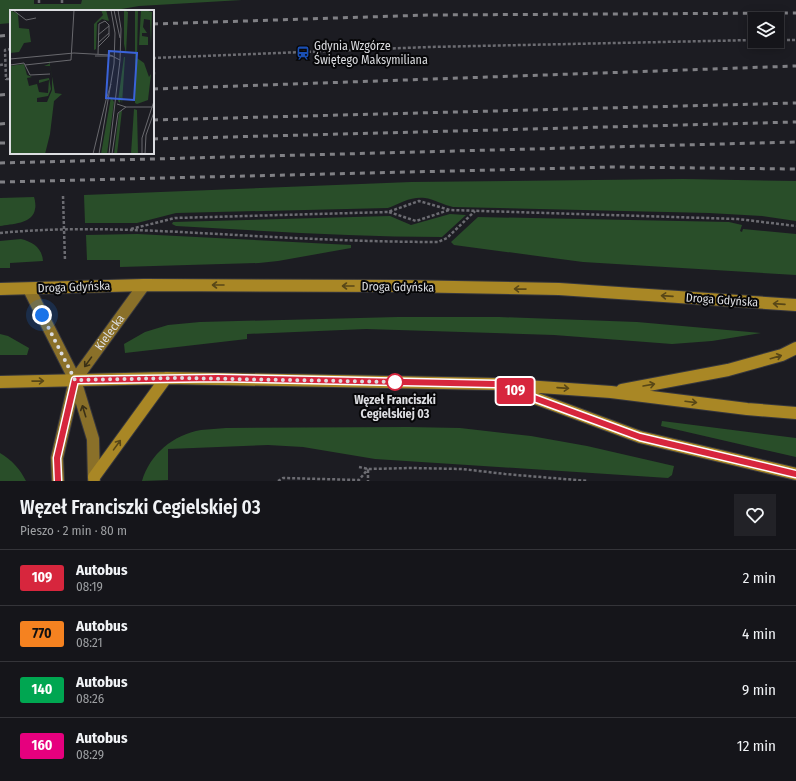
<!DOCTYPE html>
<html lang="pl">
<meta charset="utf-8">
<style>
:root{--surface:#15151a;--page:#222227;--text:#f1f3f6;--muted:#9d9fa2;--line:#343439}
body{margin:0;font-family:"Fira Sans Condensed",sans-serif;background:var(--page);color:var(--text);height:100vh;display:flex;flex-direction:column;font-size:15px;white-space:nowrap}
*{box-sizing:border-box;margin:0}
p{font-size:13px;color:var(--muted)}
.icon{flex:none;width:22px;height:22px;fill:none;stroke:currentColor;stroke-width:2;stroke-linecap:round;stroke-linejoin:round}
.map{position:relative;height:481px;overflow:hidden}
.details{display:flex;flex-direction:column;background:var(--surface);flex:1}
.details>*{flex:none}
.badge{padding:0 8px;border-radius:3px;font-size:14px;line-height:26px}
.controls{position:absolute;left:748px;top:12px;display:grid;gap:8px}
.controls a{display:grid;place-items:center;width:36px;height:36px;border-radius:0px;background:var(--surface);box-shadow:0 2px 10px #0003,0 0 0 1px var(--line);font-size:20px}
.you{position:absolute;width:20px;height:20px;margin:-10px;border:3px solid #fff;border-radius:50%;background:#1a73e8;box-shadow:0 0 0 6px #1a73e833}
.map>.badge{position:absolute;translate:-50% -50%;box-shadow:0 0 0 2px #fff}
.round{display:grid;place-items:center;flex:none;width:42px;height:42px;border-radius:0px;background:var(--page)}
.headline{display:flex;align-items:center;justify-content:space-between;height:68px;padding:0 20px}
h1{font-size:19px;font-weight:600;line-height:30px}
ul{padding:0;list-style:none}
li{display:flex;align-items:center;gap:12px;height:56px;padding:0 20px;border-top:1px solid var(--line)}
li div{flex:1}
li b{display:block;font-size:15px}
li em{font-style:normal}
li .badge{min-width:44px;font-weight:700;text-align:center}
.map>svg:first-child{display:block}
.green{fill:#294e29}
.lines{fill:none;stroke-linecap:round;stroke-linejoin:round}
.secondary-casing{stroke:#37373d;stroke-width:14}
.primary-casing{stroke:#37373d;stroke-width:14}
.path{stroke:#6c6c72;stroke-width:2.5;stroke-dasharray:3 2;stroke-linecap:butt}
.secondary{stroke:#8a7029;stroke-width:12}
.primary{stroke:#a98725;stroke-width:12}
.rail{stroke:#808085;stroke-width:3;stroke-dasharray:5 5;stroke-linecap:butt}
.oneway{stroke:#584717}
.oneway2{stroke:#3b3116}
.line-casing{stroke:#fff;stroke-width:9}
.line{stroke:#d7263d;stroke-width:6}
.walk{stroke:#dcdde1;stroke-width:4;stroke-dasharray:0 7.2}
.stop-dot{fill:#fff;stroke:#d7263d;stroke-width:2}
.labels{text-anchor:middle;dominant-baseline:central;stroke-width:4;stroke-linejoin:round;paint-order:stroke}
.poi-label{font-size:12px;fill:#dcdde1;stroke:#070709;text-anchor:start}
.street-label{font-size:12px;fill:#dcdde1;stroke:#070709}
.stop-label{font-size:12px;font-weight:bold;fill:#dcdde1;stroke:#070709}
.inset-road{fill:none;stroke:#69696e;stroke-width:1}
.view{fill:#3a63d9;fill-opacity:0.15;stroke:#3a63d9;stroke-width:2}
.inset-edge{fill:none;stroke:#dcdde1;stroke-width:2}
</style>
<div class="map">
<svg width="796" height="481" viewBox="0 0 796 481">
<rect width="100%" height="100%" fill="#1c1c22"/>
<path class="green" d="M0 0H34V4H81L82 0H242L139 6 110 11H11V23L0 24Z
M683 179 796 181V221L762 216 709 213 453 207C444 205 433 199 425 198 412 196 400 203 388 208L176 213 137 223H85L84 195 411 182Z
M34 197C35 200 36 206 35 209 33 224 11 224 0 226V198Z
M450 214 466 215 442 237C353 237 264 231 176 226L172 224 173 222 390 216 411 225Z
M478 217 729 222 742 225 740 231 742 232 743 229 796 234V275L583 262 454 245 451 242Z
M137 234 351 245V248L278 261 259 263 120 267V260H87L86 235Z
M21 239C33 242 42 248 43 261L10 263V268H0V241Z
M398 317H499L637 322 761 333 712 341 672 344 554 335 366 329 247 334V339L125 353 124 344 145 332 168 325 200 322Z
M0 334 8 336 29 348 27 355H0Z
M662 421 796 438V457L661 426Z
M408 427 460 428 531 436 587 446 674 466 672 475 668 478 375 459 303 447 268 445 168 449V480L142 481C150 454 173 435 201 430 209 429 218 429 226 428Z
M0 453C12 460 20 469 26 481H0Z"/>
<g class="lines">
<g class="secondary-casing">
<g id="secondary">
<path d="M29 289 75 380 93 439 94 481"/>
<path id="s1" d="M58 481 57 458 75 380 144 285"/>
</g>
</g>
<g class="primary-casing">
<path id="primary" d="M0 289 144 285 400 286 559 289 796 305
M0 382 166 378 496 384 611 392 747 409 796 413
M508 388 640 437 796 474
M622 390 728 370 782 355 796 348
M94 477 166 378"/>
</g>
<path class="path" d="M39 0V4
M62 0V4
M777 40H796
M153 42 154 74H153
M11 49 5 50 6 79H11
M153 58 429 47 755 40
M0 65 5 64
M63 196 65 261
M389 212 416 221 449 210
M131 229 175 218 388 212 419 201 450 210 738 219 796 226
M0 233C72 226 145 230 218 234 291 238 365 242 438 242L447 238 475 211
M359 467 368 469 411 468 462 469 505 474 588 481
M368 470V481
M278 481 283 478 359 480 368 469"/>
<use href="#secondary" class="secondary"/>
<use href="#primary" class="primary"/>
<path class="rail" d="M153 24 428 15 796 13
M0 36 11 35
M153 89 796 66
M0 95 11 94
M153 120 796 103
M0 124 11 123
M153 139 796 122
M0 143H11
M0 163 796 142
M0 182 614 167 796 169"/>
</g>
<defs><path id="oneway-shaft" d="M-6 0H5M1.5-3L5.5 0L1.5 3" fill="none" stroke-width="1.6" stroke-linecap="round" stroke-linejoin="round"/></defs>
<g class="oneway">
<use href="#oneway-shaft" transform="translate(218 285) rotate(-180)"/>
<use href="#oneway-shaft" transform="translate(348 286) rotate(-180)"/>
<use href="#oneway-shaft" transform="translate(520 289) rotate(-179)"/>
<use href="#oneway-shaft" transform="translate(667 296) rotate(-176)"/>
<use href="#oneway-shaft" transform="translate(779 304) rotate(-176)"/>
<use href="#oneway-shaft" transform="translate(776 357) rotate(-16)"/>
<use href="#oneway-shaft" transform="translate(38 381) rotate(-1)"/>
<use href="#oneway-shaft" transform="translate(649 385) rotate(-10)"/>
<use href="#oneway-shaft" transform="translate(563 388) rotate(4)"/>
<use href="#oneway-shaft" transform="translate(691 402) rotate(7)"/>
<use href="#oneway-shaft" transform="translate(117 445) rotate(-54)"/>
</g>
<g class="oneway2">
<use href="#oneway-shaft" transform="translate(88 362) rotate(126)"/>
<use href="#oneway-shaft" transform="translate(84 411) rotate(-107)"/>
</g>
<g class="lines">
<g class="line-casing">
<path id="line" d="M58 481 57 458 75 380 218 378 496 384 640 437 796 474"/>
</g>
<use href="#line" class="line"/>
<path class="walk" d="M42 315 75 380 178 378 395 382"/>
</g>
<defs>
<g id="station-bare" transform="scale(1.08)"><path d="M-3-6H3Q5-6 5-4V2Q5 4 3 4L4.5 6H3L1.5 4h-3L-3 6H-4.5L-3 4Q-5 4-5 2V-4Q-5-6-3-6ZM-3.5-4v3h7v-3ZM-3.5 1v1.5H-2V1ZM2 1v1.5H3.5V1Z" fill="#1a4fb4" stroke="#070709" stroke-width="2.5" paint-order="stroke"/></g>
</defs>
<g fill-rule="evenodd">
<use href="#station-bare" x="303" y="53"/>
</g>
<circle class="stop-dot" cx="395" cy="382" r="8"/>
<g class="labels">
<g class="poi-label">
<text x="314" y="46">Gdynia Wzgórze<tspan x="314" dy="14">Świętego Maksymiliana</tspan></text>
</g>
<g class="street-label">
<text transform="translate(74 287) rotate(-2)">Droga Gdyńska</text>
<text transform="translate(398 287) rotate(1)">Droga Gdyńska</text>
<text transform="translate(722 300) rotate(4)">Droga Gdyńska</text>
<text stroke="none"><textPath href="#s1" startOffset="162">Kielecka</textPath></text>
</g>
<g class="stop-label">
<text x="395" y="400">Węzeł Franciszki<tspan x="395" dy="14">Cegielskiej 03</tspan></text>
</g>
</g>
<g transform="translate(10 10)">
<rect width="144" height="144" fill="#1c1c22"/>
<path d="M0 0 8 4 9 18 19 19 21 32 14 33 9 42 0 43ZM91 0H96L99 11 92 9 87 13 86 39 84 40V14L93 5ZM114 0 118 2 116 44 114 34ZM125 0H128L127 48 134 53 139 67 141 64 138 90 127 94 125 93ZM131 0H143L138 1 142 2 141 34 140 10 134 9 133 17 137 23H132V26L138 27V35H129ZM114 47H115L112 94 111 86 110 93 108 91ZM39 50 45 83 52 84 44 91 40 124 35 144H0V56L14 54 17 65 22 67 17 68 19 76 27 74 29 82 38 83 39 70 29 73V70L39 68 41 79 38 86 27 88V92H37L42 80V67L40 56H34L39 54ZM101 87 104 92 97 144H91ZM124 99 127 100 128 144H121ZM112 100 107 144H104L109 103Z" fill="#294e29"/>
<path class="inset-road" d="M3 0 16 10 26 8M104 0 110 28M88 25 99 16M88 33 99 23M88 44 89 14 95 11 99 15V26L88 37M85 46H103M0 49 64 43 100 45 110 50M14 53 15 55 61 50 64 0M0 55 14 53M15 55 20 65 40 64M96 90 101 74M107 94 116 97H144M83 144 96 90M89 144 104 54 105 23 101 0M99 144 110 50 111 19 108 0M102 144 108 103 116 97M132 144V128L144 91M135 144 136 125 144 102"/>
<path class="view" d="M99 41 127 43 124 90 96 88Z"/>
<rect width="144" height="144" class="inset-edge"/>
</g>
</svg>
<div class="controls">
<a><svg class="icon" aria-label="layers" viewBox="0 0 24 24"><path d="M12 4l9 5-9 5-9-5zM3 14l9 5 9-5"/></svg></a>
</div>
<div class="you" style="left:42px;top:315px"></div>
<b class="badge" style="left:515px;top:391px;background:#d7263d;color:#fff">109</b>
</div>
<section class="details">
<div class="headline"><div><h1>Węzeł Franciszki Cegielskiej 03</h1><p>Pieszo · 2 min · 80 m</p></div><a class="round"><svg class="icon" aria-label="heart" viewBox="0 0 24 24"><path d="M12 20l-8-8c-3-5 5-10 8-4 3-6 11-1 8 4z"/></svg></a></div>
<ul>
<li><span class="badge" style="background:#d7263d;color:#fff">109</span><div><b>Autobus</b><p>08:19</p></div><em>2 min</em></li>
<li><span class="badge" style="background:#f58220;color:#111">770</span><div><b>Autobus</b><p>08:21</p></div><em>4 min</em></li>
<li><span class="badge" style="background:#00a651;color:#fff">140</span><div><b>Autobus</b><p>08:26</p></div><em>9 min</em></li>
<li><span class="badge" style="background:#e6007e;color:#fff">160</span><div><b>Autobus</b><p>08:29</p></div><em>12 min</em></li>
</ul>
</section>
